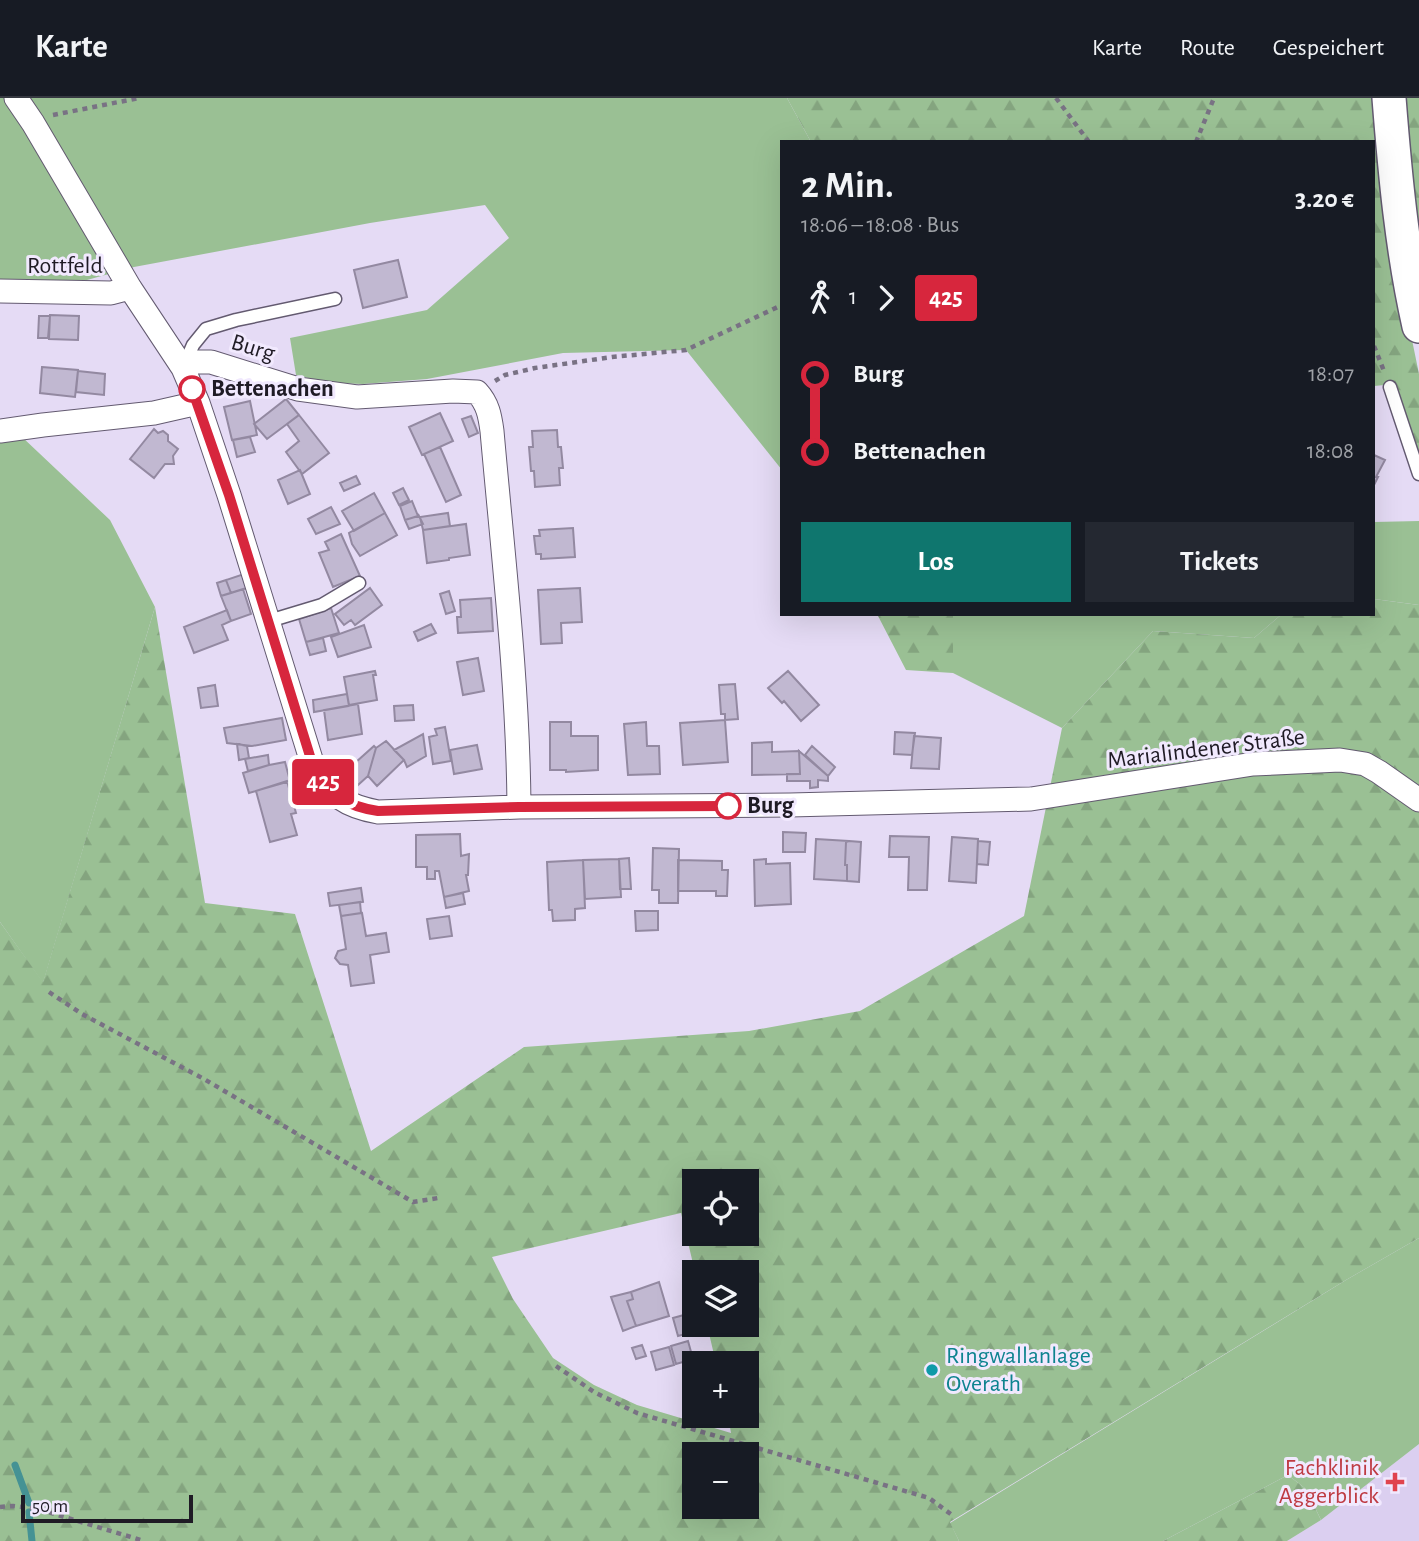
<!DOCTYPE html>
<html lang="de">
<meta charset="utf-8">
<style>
:root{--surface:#171b24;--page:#242831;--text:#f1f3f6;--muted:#9ea1a6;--line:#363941;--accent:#0f766e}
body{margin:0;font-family:"Alegreya Sans",sans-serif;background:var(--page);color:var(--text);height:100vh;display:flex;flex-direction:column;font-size:26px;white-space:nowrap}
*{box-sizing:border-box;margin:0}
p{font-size:23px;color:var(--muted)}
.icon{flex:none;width:38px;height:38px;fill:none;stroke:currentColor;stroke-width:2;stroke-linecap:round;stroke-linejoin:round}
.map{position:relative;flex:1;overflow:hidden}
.panel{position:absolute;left:780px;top:42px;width:595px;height:476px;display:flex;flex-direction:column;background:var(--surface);border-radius:0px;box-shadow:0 7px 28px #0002}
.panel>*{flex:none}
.badge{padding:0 14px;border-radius:5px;font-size:24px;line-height:46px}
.fabs{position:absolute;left:682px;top:1071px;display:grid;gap:14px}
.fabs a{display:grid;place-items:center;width:77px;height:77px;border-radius:0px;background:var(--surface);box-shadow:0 7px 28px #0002;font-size:35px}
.scale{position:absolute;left:21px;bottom:18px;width:172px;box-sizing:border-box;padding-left:7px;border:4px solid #1f1b25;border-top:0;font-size:19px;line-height:24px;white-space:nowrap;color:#1f1b25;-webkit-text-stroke:5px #f1e9fe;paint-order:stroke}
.map>.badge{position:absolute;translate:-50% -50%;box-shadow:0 0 0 4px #fff}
.legs{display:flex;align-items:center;gap:10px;height:77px;padding:0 21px;font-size:23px}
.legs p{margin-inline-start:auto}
.head{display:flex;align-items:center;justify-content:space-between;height:119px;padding:0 21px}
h1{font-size:38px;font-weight:700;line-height:52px}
.action{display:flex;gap:14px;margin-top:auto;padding:14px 21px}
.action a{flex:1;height:80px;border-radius:0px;background:var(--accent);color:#fff;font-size:28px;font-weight:700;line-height:80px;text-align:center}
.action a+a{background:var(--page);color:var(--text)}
ul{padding:0 21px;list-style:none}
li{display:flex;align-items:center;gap:24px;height:77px;font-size:26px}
li i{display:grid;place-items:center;width:10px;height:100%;margin:0 9px;background:currentColor}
li i::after{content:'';width:18px;height:18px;margin:-9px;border:5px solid;border-radius:50%;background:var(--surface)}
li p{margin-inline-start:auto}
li:first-child i{background:linear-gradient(#0000 50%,currentColor 0)}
li:last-child i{background:linear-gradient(currentColor 50%,#0000 0)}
header{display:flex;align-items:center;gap:42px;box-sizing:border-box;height:98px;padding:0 35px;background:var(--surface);border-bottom:2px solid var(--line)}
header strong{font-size:33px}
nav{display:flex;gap:38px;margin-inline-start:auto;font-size:24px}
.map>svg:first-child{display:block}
.built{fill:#dbcff0}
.green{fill:#9ac094}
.forest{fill:url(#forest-firs);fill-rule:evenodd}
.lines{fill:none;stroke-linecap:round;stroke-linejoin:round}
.stream{stroke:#459294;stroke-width:7}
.building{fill:#c1b8d1;stroke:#9389a1;stroke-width:2}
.service-casing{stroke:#635a70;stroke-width:15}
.minor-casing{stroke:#635a70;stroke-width:25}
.secondary-casing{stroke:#635a70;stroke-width:36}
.path{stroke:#797284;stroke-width:4.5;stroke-dasharray:5 5;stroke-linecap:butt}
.service{stroke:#fff;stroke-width:12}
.minor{stroke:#fff;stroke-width:23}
.secondary{stroke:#fff;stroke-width:33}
.line-1-casing{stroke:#fff;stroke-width:16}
.line-1{stroke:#d7263d;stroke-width:10}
.stop-1-dot{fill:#fff;stroke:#d7263d;stroke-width:3.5}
.culture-dot{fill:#0f9aa8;stroke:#f1e9fe;stroke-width:2.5}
.health-dot{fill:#e0444e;stroke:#f1e9fe;stroke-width:2.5}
.labels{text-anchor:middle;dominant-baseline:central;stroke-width:6;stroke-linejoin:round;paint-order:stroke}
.street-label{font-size:24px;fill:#1f1b25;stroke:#f1e9fe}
.stop-label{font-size:24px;font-weight:bold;fill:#1f1b25;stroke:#f1e9fe;text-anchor:start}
.culture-label{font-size:24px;fill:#0d838f;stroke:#f1e9fe;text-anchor:start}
.health-label{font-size:24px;fill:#be3a42;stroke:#f1e9fe;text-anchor:end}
</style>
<header>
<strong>Karte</strong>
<nav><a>Karte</a><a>Route</a><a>Gespeichert</a></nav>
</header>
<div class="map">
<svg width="1419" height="1443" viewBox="0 0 1419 1443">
<defs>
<pattern id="forest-firs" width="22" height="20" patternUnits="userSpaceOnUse" patternTransform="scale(1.75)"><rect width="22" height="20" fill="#9ac094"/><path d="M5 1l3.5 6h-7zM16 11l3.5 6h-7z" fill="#84a47f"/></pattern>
</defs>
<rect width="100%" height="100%" fill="#e5dbf5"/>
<path class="built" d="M1419 1346V1443H1287L1321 1422Z"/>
<path class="green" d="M0 0H787L811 44H782V372L686 252 563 255 427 281 363 286 329 285 296 277 290 240 427 212 509 140 485 107 370 125 134 169 87 182 0 183Z
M21 338 110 422 155 509 43 885 0 824V343Z
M1419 423V507L1374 501V424Z
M953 516H1282L1254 540 1153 533 1062 630 953 575Z
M1419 1140V1346L1321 1422 1306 1391 1288 1377 1163 1443H959L950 1425 1346 1182Z"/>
<path class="forest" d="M787 0H1377L1396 164 1419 276V355L1395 286 1374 288V44H811Z
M1401 0H1419V161Z
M1374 501 1419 507V1140L1346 1182 950 1424 959 1443H0V824L43 884 155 509 205 805 295 816 371 1053 524 949 749 933 860 913 1024 818 1062 630 1153 533 1254 540 1282 516H1374ZM695 1083H747V1136H695ZM681 1115 695 1174H747V1227H707L716 1265H747V1318H728L731 1335 637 1307 594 1287 553 1260 513 1201 492 1159ZM695 1356H747V1409H695Z
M877 516H953V575L906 572Z
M1288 1377 1306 1391 1321 1422 1287 1443H1163Z"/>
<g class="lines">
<path class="stream" d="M15 1367 29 1405
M29 1414 32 1443"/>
</g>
<path class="building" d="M398 162 407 199 363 210 354 172Z
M50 217 79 218 78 242 49 241Z
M39 218H50L48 240H38Z
M42 269 78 272 75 299 40 295Z
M78 273 105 276 104 297 76 294Z
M286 301 299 317 267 341 254 326Z
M250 303 257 337 232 342 224 309Z
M440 315 453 343 422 357 409 329Z
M299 317 329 355 302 376 286 354 299 343 287 326Z
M471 318 478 335 469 339 462 321Z
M154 331 158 335 163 333 168 337V343L178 351 173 358 174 366H165L154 380 130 361Z
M557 332 558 349H561L563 370H559L560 387 535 389 534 373H531L529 349H533L532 333Z
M250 339 255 354 237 359 233 342Z
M440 349 461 397 446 404 424 356Z
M1374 357 1385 362 1376 379H1378L1374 387Z
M300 372 310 396 288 406 278 382Z
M356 378 360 386 344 393 340 385Z
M403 390 409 402 399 407 393 395Z
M374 395 385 415 354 433 342 413Z
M412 403 418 418 405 422 400 408Z
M331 409 340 426 316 436 308 421Z
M385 415 397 437 360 458 352 446 349 435Z
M448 415 450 428 423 432 420 419Z
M418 416 423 426 409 431 405 422 418 418Z
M466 426 470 457 449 460V462L427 465 423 432Z
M573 430 575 459 541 461V456H536L534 438H540L539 432Z
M341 436 360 478 333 489 319 455 329 452 325 444Z
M244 476 247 490 231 495 226 482Z
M226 482 231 495 221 498 217 485Z
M370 490 382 507 355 527 351 522 344 527 335 516Z
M580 490 582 524 561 525 562 545 541 546 538 492Z
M243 491 251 516 231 523 221 498Z
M449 493 455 513 446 516 440 496Z
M491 500 493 533 458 535 457 519H461L460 502Z
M331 510 339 535 306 544 299 521Z
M227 512 231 523 222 527 228 542 194 555 184 529Z
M431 526 436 535 418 543 414 534Z
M364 527 371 549 338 559 331 539Z
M323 540 326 553 310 557 306 544Z
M478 560 484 593 463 597 457 564Z
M375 573 376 577H373L377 602 349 607 344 579Z
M788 573 819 607 801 623 784 603 782 605 768 590Z
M735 586 738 621 725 622V616H721L719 587Z
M215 587 218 608 201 610 198 590Z
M347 596 349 608 314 614 313 602Z
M358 606 362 636 328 642 324 612Z
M413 607 414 622 395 623 394 608Z
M282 620 286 642 252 648 227 645 224 630Z
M725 622 728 664 683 667 680 625Z
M550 624H571V638H598V672L566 674V672H550Z
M646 624 647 648H659L660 676 628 677 624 626Z
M445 629 451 663 433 666 429 639 437 637 435 631Z
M895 634 915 635 912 657 894 656Z
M423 636 426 658 407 669 404 662 394 652Z
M914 638 941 640 939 671 911 670Z
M386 643 404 662 377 688 368 678 376 650Z
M772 644V654L799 653 800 676 752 677V645Z
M237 646 247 648 249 660 239 662Z
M477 647 482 671 454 676 450 652Z
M374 648 376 650 368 678 358 687 346 673Z
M812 648 835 669 828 678 805 657Z
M799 653 828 678V683L818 682V689L810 690V683H787V676H800Z
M268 657 269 667 248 673 245 661Z
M285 664 290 683 249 695 243 675 269 667Z
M287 683 296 715 291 716 297 737 270 744 256 693Z
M783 734 806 735 805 754H783Z
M460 736 461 758 469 756 468 777H466L469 793 444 799 439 773H435V781H427V769H416V737Z
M890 738 929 739 927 792H908L909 759H889Z
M952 739 978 741 976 785 949 783Z
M816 741 849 743 846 744 845 767H847V783L814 781Z
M849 743 861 744 859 784 847 783V767H845L846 744Z
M978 743 990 744 988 767 977 766Z
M653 750 679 751 678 805H659V792H652Z
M629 760 631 791H620L619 761Z
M619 761 621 799 585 801 583 762Z
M766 761V766L790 765 791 806 755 808 754 762Z
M583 762 585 810 575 811V822L553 823 552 812H549L547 764Z
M678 762 722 763V772H728L727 798H716V793H678Z
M361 790 363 804 330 808 328 795Z
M463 795 465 806 446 810 444 799Z
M360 804 361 815 341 818 339 807Z
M635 813H658V832L636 833Z
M362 815 366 838 386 835 389 854 370 857 374 885 351 888 348 867 340 866 335 860 338 853 346 851 341 818Z
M449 818 452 838 430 841 427 821Z
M659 1184 669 1218 636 1228 627 1203 633 1201 631 1194Z
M631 1194 633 1201 627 1203 636 1228 623 1233 611 1199Z
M691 1215 696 1233 678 1238 673 1220Z
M688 1243 693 1261 676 1266 671 1248Z
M642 1247 646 1258 636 1261 632 1250Z
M669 1249 674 1267 656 1272 651 1254Z"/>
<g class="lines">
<g class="service-casing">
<path id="service" d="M183 270 193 247 206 231 236 222 335 201
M1390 289 1419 376
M269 523 322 507 359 485"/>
</g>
<g class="minor-casing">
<path id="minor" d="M16 0 33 25 130 190 183 270 198 305 229 397 314 671C333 698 345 708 378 714L519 709 790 707 1031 701 1253 666 1340 662 1365 666 1379 674 1419 702
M0 193 111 195 130 190
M183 270 195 264H211L298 291 357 299 453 293 477 294C488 306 490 318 492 333 503 458 518 583 519 709
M0 333 43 327 154 315 198 305"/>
</g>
<g class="secondary-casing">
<path id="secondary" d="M1389 0C1395 76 1402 153 1419 228"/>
</g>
<path class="path" d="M1056 0 1089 44
M53 17 139 0
M1196 44 1214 0
M1374 248 1384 273
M495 283 505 277 535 270 612 259 686 252 782 207
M49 894 82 916 204 981 413 1104 438 1100
M556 1268 594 1294 637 1315 929 1400 952 1417
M0 1409 13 1408 38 1411 144 1443"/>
<use href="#service" class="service"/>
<use href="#minor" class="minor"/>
<use href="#secondary" class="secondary"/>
</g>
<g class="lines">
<g class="line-1-casing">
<path id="line-1" d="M192 291 229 397 314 671C333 698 345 708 378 713L519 709 728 708"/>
</g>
<use href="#line-1" class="line-1"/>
</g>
<g class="stop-1-dot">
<circle cx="192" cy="291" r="12"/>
<circle cx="728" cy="708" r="12"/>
</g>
<circle class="culture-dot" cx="932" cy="1272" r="7"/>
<path class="health-dot" d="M1391.5 1373.5h7v7h7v7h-7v7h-7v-7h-7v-7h7z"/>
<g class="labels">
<g class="street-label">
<text x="65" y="168">Rottfeld</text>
<text transform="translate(253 250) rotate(17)">Burg</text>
<text transform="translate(1206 651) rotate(-7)">Marialindener Straße</text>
</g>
<g class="stop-label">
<text x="211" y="291">Bettenachen</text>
<text x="747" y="708">Burg</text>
</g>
<g class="culture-label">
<text x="946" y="1258">Ringwallanlage<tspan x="946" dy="28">Overath</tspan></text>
</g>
<g class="health-label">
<text x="1379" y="1370">Fachklinik<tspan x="1379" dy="28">Aggerblick</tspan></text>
</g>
</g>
</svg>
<div class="fabs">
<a><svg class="icon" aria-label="locate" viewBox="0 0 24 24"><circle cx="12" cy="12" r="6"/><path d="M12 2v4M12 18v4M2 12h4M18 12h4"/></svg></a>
<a><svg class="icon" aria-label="layers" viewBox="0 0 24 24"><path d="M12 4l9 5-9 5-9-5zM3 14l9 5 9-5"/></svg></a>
<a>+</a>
<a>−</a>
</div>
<div class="scale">50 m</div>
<b class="badge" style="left:323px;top:684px;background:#d7263d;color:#fff">425</b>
<section class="panel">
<div class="head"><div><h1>2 Min.</h1><p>18:06 – 18:08 · Bus</p></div><b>3.20 €</b></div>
<div class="legs"><svg class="icon" aria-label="walk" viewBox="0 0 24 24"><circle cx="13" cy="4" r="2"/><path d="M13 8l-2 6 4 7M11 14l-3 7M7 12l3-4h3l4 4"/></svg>1<svg class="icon" aria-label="forward" viewBox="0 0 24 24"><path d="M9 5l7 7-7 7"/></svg><b class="badge" style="background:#d7263d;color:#fff">425</b></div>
<ul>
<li><i style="color:#d7263d"></i><b>Burg</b><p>18:07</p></li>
<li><i style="color:#d7263d"></i><b>Bettenachen</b><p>18:08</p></li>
</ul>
<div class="action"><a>Los</a><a>Tickets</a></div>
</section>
</div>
